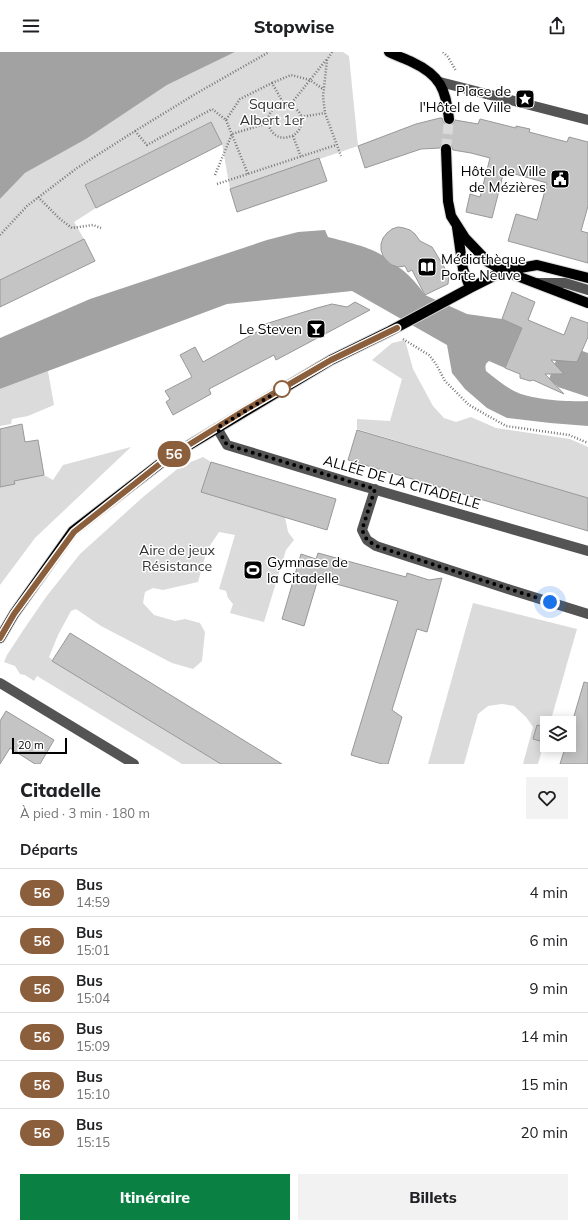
<!DOCTYPE html>
<html lang="fr">
<meta charset="utf-8">
<style>
:root{--surface:#fff;--page:#f2f2f2;--text:#202124;--muted:#757577;--line:#e0e0e0;--accent:#0b8043}
body{margin:0;font-family:Mulish,sans-serif;background:var(--page);color:var(--text);height:100vh;display:flex;flex-direction:column;font-size:15px;white-space:nowrap}
*{box-sizing:border-box;margin:0}
p{font-size:13px;color:var(--muted)}
.icon{flex:none;width:22px;height:22px;fill:none;stroke:currentColor;stroke-width:2;stroke-linecap:round;stroke-linejoin:round}
.map{position:relative;height:712px;overflow:hidden}
.drawer{display:flex;flex-direction:column;background:var(--surface);flex:1}
.drawer>*{flex:none}
.badge{padding:0 8px;border-radius:13px;font-size:14px;line-height:26px}
.tools{position:absolute;left:540px;top:664px;display:grid;gap:8px}
.tools a{display:grid;place-items:center;width:36px;height:36px;border-radius:0px;background:var(--surface);box-shadow:0 2px 10px #0003;font-size:20px}
.scale{position:absolute;left:12px;bottom:10px;width:55px;box-sizing:border-box;padding-left:4px;border:2px solid #000;border-top:0;font-size:11px;line-height:14px;white-space:nowrap;color:#000;-webkit-text-stroke:3px #fff;paint-order:stroke}
.you{position:absolute;width:20px;height:20px;margin:-10px;border:3px solid #fff;border-radius:50%;background:#1a73e8;box-shadow:0 0 0 6px #1a73e833}
.map>.badge{position:absolute;translate:-50% -50%;box-shadow:0 0 0 2px #fff}
h2{padding:0 20px;font-size:15px;line-height:36px}
.round{display:grid;place-items:center;flex:none;width:42px;height:42px;border-radius:0px;background:var(--page)}
.summary{display:flex;align-items:center;justify-content:space-between;height:68px;padding:0 20px}
h1{font-size:19px;font-weight:800;line-height:30px}
.primary-button{display:flex;gap:8px;margin-top:auto;padding:8px 20px}
.primary-button a{flex:1;height:46px;border-radius:0px;background:var(--accent);color:#fff;font-size:16px;font-weight:800;line-height:46px;text-align:center}
.primary-button a+a{background:var(--page);color:var(--text)}
ul{padding:0;list-style:none}
li{display:flex;align-items:center;gap:12px;height:48px;padding:0 20px;border-top:1px solid var(--line)}
li div{flex:1}
li b{display:block;font-size:15px}
li em{font-style:normal}
li .badge{min-width:44px;font-weight:700;text-align:center}
header{display:flex;justify-content:space-between;align-items:center;height:52px;padding:0 20px;background:var(--surface);font-size:18px;font-weight:800}
.map>svg:first-child{display:block}
.green{fill:#dbdbdb}
.water{fill:#a2a2a2}
.building{fill:#c4c4c4;stroke:#989898}
.lines{fill:none;stroke-linecap:round;stroke-linejoin:round}
.major-tunnel{stroke:#d9d9d9;stroke-width:10;stroke-dasharray:10 5;stroke-linecap:butt}
.major-casing{stroke:#dbdbdb;stroke-width:12}
.path{stroke:#767676;stroke-width:2.5;stroke-dasharray:1 2;stroke-linecap:butt}
.minor{stroke:#545454;stroke-width:10}
.major{stroke:#000;stroke-width:10}
.line-casing{stroke:#fff;stroke-width:9}
.line{stroke:#8b5e3c;stroke-width:6}
.walk{stroke:#000;stroke-width:4;stroke-dasharray:0 7.2}
.stop-dot{fill:#fff;stroke:#8b5e3c;stroke-width:2}
.labels{text-anchor:middle;dominant-baseline:central;stroke-width:3;stroke-linejoin:round;paint-order:stroke}
.poi-label{font-size:14px;fill:#000;stroke:#fff;text-anchor:end}
.park-label{font-size:14px;fill:#323232;stroke:#fff}
.street-label{font-size:14px;fill:#000;stroke:#fff}
</style>
<header><svg class="icon" aria-label="menu" viewBox="0 0 24 24"><path d="M4 6h16M4 12h16M4 18h16"/></svg>Stopwise<svg class="icon" aria-label="share" viewBox="0 0 24 24"><path d="M12 15V3M7 8l5-5 5 5M5 13v7h14v-7"/></svg></header>
<div class="map">
<svg width="588" height="712" viewBox="0 0 588 712">
<rect width="100%" height="100%" fill="#fff"/>
<path class="green" d="M235 0H343L349 4 358 94 230 137 222 92 210 70 85 133 96 156 74 170 84 187 0 228V147L25 121 86 87 167 33Z
M405 288 413 317 433 354 444 366 456 370 471 365 496 376 570 387 588 395V446L357 377V367L390 369 402 327 372 308 392 291Z
M48 319 54 353 28 364 12 367 11 372 0 374V337Z
M131 395 35 486 0 533V435L15 432 14 426 29 422 30 426 44 423 53 428 63 413Z
M203 405 211 410 201 440 285 465 288 480 294 488 286 498 264 570 230 561 233 552 228 546 226 539 219 537 235 483 219 480 207 498 198 530 163 538 153 536 145 540 143 551 154 563 175 569 185 567 200 571 205 580 202 609 193 617 172 611 101 574 76 557 71 559 58 583 49 605 53 609 221 712H182L37 624 34 629 25 623 20 622 15 614 4 610 7 603 24 577 46 545 80 502 143 445 181 414Z
M473 551 577 577 550 671H547V681L538 712H523L533 675 526 665 514 654 502 652 488 654 478 662 464 712H428Z"/>
<path class="water" d="M0 0H235L167 33 86 87 25 121 0 147Z
M325 178 328 185C343 189 371 195 383 204 386 207 388 211 392 213 394 214 396 214 398 215 406 219 420 235 425 243L467 262 502 267 522 276 505 316 489 309C485 312 485 314 486 319 495 326 504 334 514 339 531 348 569 350 588 349V374L550 371 507 366 487 356 465 337 452 321 447 293 352 239 227 252 0 337V286L90 247 267 188 298 180Z
M574 296 588 301V345L558 335 556 333 548 330 552 319 559 322H563L561 319 553 316 557 306Z"/>
<path class="building" d="M440 66H442L444 71 449 73 453 72 455 68 478 72 480 67 516 76V74L530 77 529 80 567 90 569 85 588 90V154L581 179 588 181V211L508 189 516 162 537 168 547 131 504 119 492 166 466 160 470 142 480 145 490 106 471 101 453 98 451 93 449 91H445L442 92 440 96 421 97 365 116 358 94 416 72Z
M211 70 222 92 96 156 85 133Z
M319 106 327 129 237 160 230 137Z
M398 175 404 176 410 178 415 182 420 189 432 195 449 223 448 232 425 243 412 218 408 220 405 214 398 215 392 213 387 209 383 204 381 198V192L383 186 387 181 392 177Z
M84 187 95 209 0 255V228Z
M512 240 535 250 528 268 564 283 571 265 588 271V285L577 310 551 308 564 322H545L564 342 533 328 530 329 520 326V322L505 316 522 276 502 267Z
M355 250 370 258 276 308 274 303 209 337 211 342 173 363 166 350 170 347 165 339 192 325 180 303 195 295 203 310 264 276 262 273 317 256 332 252 347 255Z
M22 372 25 390 38 388 44 423 14 429 15 432 0 435V377Z
M357 378 588 446V479L348 408Z
M211 410 336 447 327 478 201 440Z
M318 501 406 525 407 521 429 528 442 526 427 580 417 577 392 658 402 665 388 712H382L351 703 398 549 318 527 304 574 282 567 301 502 316 507Z
M70 581 211 668 282 712H221L52 609Z
M584 630 588 631V712H560L565 696 553 693H569V681Z
M6 659 54 688 40 712H35L10 696 0 712V669Z
M537 673 547 676V691L533 687Z"/>
<g class="lines">
<path class="major-tunnel" d="M446 97 449 67"/>
<g class="major-casing">
<path id="major" d="M389 0C396 4 404 6 412 10 440 23 446 37 449 67
M446 97 448 149 451 164 465 186 488 210 504 219 588 251
M457 175 463 217 470 236
M0 586 14 562 73 479 166 407 331 308 390 279 470 236 504 219 537 213 588 226"/>
</g>
<path class="path" d="M332 0 327 8 323 45 325 61 341 104
M443 0 448 5 456 19
M272 31 291 23 310 28 323 37
M290 53 326 8
M301 65 325 61
M226 68 248 122
M135 79 147 93 212 57 226 68 240 47 272 31 284 52C296 54 306 63 300 76 298 80 295 83 291 84 270 94 256 58 284 52
M293 84 301 105
M215 123 232 82 268 71
M217 132 336 93
M38 145 60 167 72 176 93 173 101 176
M0 183 27 154 77 116 135 79 197 41 269 0
M403 287 429 303 436 312 445 329 469 353 506 374 569 383 588 391"/>
<path class="minor" d="M440 30 588 68
M538 231H565L588 238
M217 376 227 393 345 429 588 499
M375 437 362 478 367 488 376 494 511 538 588 562
M0 631 134 712"/>
<use href="#major" class="major"/>
</g>
<g class="lines">
<g class="line-casing">
<path id="line" d="M0 586 14 562 74 480 166 407 245 358 331 308 397 276"/>
</g>
<use href="#line" class="line"/>
<path class="walk" d="M282 337 217 376 227 393 375 437 362 478 367 488 376 494 550 550"/>
</g>
<defs>
<g id="sight-square" transform="scale(1)"><rect x="-9" y="-9" width="18" height="18" rx="4" fill="#000" stroke="#fff"/><path d="M0-6L1.8-2.2L6-1.7L2.9 1.2L3.7 5.4L0 3.3L-3.7 5.4L-2.9 1.2L-6-1.7L-1.8-2.2Z" fill="#fff"/></g>
<g id="civic-square" transform="scale(1)"><rect x="-9" y="-9" width="18" height="18" rx="4" fill="#000" stroke="#fff"/><path d="M-.6-6.5H3V-4.5H.6V-3L4-1V1h2V6H-6V1h2V-1L-.6-3ZM-1.2 2.5V6h2.4V2.5Z" fill="#fff"/></g>
<g id="library-square" transform="scale(1)"><rect x="-9" y="-9" width="18" height="18" rx="4" fill="#000" stroke="#fff"/><path d="M-6-4Q-3-5.5-.7-3.5V5Q-3 3-6 4ZM6-4Q3-5.5 .7-3.5V5Q3 3 6 4Z" fill="#fff"/></g>
<g id="bar-square" transform="scale(1)"><rect x="-9" y="-9" width="18" height="18" rx="4" fill="#000" stroke="#fff"/><path d="M-6-5H6L.8 .8V4.5H3.5V6h-7V4.5H-.8V.8Z" fill="#fff"/></g>
<g id="stadium-square" transform="scale(1)"><rect x="-9" y="-9" width="18" height="18" rx="4" fill="#000" stroke="#fff"/><path d="M0-5a6.5 5 0 1 0 0 10a6.5 5 0 1 0 0-10ZM-3.5-1.8h7v3.6h-7Z" fill="#fff"/></g>
</defs>
<g fill-rule="evenodd">
<use href="#sight-square" x="525" y="47"/>
<use href="#civic-square" x="560" y="127"/>
<use href="#library-square" x="427" y="215"/>
<use href="#bar-square" x="316" y="277"/>
<use href="#stadium-square" x="253" y="518"/>
</g>
<circle class="stop-dot" cx="282" cy="337" r="8"/>
<g class="labels">
<g class="poi-label">
<text x="511" y="39">Place de<tspan x="511" dy="16">l'Hôtel de Ville</tspan></text>
<text x="546" y="119">Hôtel de Ville<tspan x="546" dy="16">de Mézières</tspan></text>
<text x="441" y="207" text-anchor="start">Médiathèque<tspan x="441" dy="16">Porte Neuve</tspan></text>
<text x="302" y="277">Le Steven</text>
<text x="267" y="510" text-anchor="start">Gymnase de<tspan x="267" dy="16">la Citadelle</tspan></text>
</g>
<g class="park-label">
<text x="272" y="52">Square<tspan x="272" dy="16">Albert 1er</tspan></text>
<text x="177" y="498">Aire de jeux<tspan x="177" dy="16">Résistance</tspan></text>
</g>
<g class="street-label">
<text transform="translate(402 430) rotate(16)">ALLÉE DE LA CITADELLE</text>
</g>
</g>
</svg>
<div class="tools">
<a><svg class="icon" aria-label="layers" viewBox="0 0 24 24"><path d="M12 4l9 5-9 5-9-5zM3 14l9 5 9-5"/></svg></a>
</div>
<div class="scale">20 m</div>
<div class="you" style="left:550px;top:550px"></div>
<b class="badge" style="left:174px;top:402px;background:#8b5e3c;color:#fff">56</b>
</div>
<section class="drawer">
<div class="summary"><div><h1>Citadelle</h1><p>À pied · 3 min · 180 m</p></div><a class="round"><svg class="icon" aria-label="heart" viewBox="0 0 24 24"><path d="M12 20l-8-8c-3-5 5-10 8-4 3-6 11-1 8 4z"/></svg></a></div>
<h2>Départs</h2>
<ul>
<li><span class="badge" style="background:#8b5e3c;color:#fff">56</span><div><b>Bus</b><p>14:59</p></div><em>4 min</em></li>
<li><span class="badge" style="background:#8b5e3c;color:#fff">56</span><div><b>Bus</b><p>15:01</p></div><em>6 min</em></li>
<li><span class="badge" style="background:#8b5e3c;color:#fff">56</span><div><b>Bus</b><p>15:04</p></div><em>9 min</em></li>
<li><span class="badge" style="background:#8b5e3c;color:#fff">56</span><div><b>Bus</b><p>15:09</p></div><em>14 min</em></li>
<li><span class="badge" style="background:#8b5e3c;color:#fff">56</span><div><b>Bus</b><p>15:10</p></div><em>15 min</em></li>
<li><span class="badge" style="background:#8b5e3c;color:#fff">56</span><div><b>Bus</b><p>15:15</p></div><em>20 min</em></li>
</ul>
<div class="primary-button"><a>Itinéraire</a><a>Billets</a></div>
</section>
